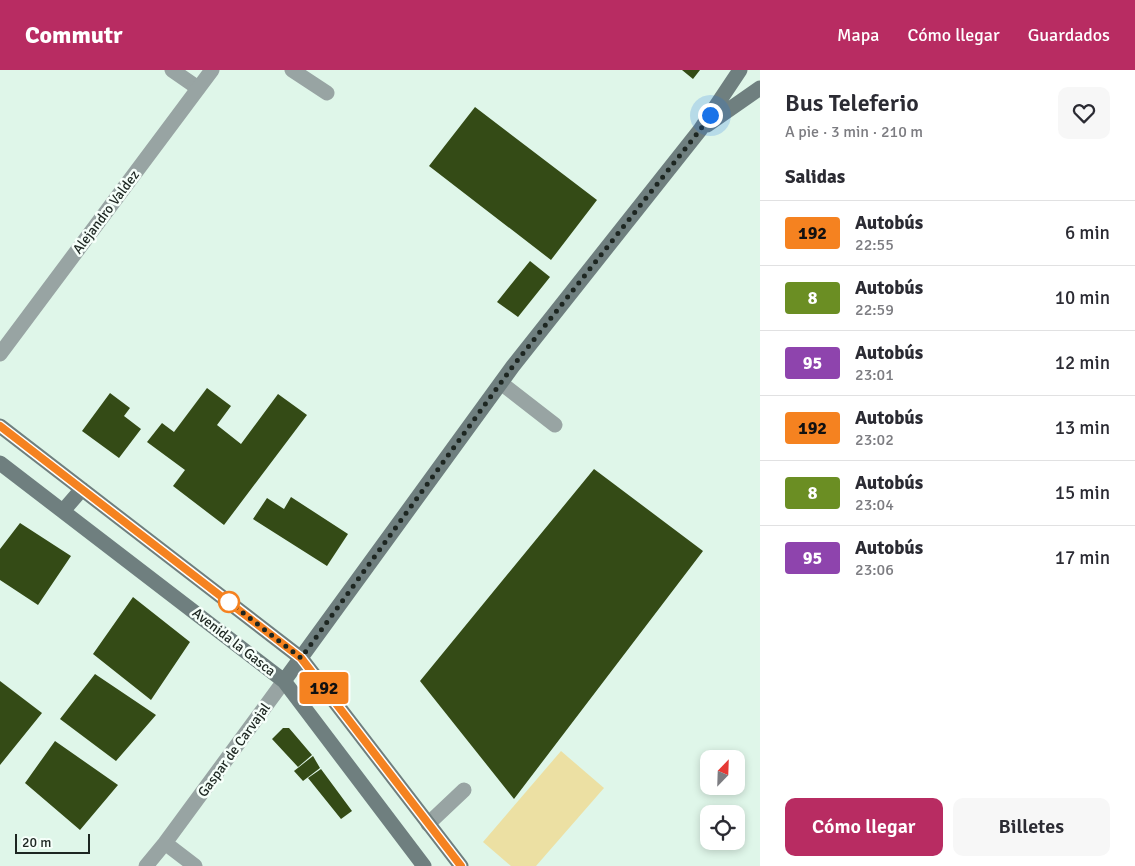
<!DOCTYPE html>
<html lang="es">
<meta charset="utf-8">
<style>
:root{--surface:#fff;--page:#f7f7f7;--text:#2b2b33;--muted:#7c7c81;--line:#e1e1e2;--accent:#b82c62}
body{margin:0;font-family:Signika,sans-serif;background:var(--page);color:var(--text);height:100vh;display:flex;flex-direction:column;font-size:19px;white-space:nowrap}
*{box-sizing:border-box;margin:0}
p{font-size:16px;color:var(--muted)}
.icon{flex:none;width:28px;height:28px;fill:none;stroke:currentColor;stroke-width:2;stroke-linecap:round;stroke-linejoin:round}
.map{position:relative;flex:1;overflow:hidden}
.details{display:flex;flex-direction:column;background:var(--surface);width:375px}
.details>*{flex:none}
.badge{padding:0 10px;border-radius:4px;font-size:18px;line-height:32px}
.needle{width:32px;rotate:23deg}
.tools{position:absolute;left:700px;top:680px;display:grid;gap:10px}
.tools a{display:grid;place-items:center;width:45px;height:45px;border-radius:10px;background:var(--surface);box-shadow:0 2px 8px #0003;font-size:25px}
.scale{position:absolute;left:15px;bottom:12px;width:75px;box-sizing:border-box;padding-left:5px;border:2px solid #1d2621;border-top:0;font-size:14px;line-height:18px;white-space:nowrap;color:#1d2621;-webkit-text-stroke:4px #f6fffa;paint-order:stroke}
.you{position:absolute;width:25px;height:25px;margin:-12px;border:4px solid #fff;border-radius:50%;background:#1a73e8;box-shadow:0 0 0 8px #1a73e833}
.map>.badge{position:absolute;translate:-50% -50%;box-shadow:0 0 0 2px #fff}
h2{padding:0 25px;font-size:19px;line-height:45px}
.round{display:grid;place-items:center;flex:none;width:52px;height:52px;border-radius:10px;background:var(--page)}
.summary{display:flex;align-items:center;justify-content:space-between;height:85px;padding:0 25px}
h1{font-size:24px;font-weight:600;line-height:38px}
.cta{display:flex;gap:10px;margin-top:auto;padding:10px 25px}
.cta a{flex:1;height:58px;border-radius:10px;background:var(--accent);color:#fff;font-size:20px;font-weight:600;line-height:58px;text-align:center}
.cta a+a{background:var(--page);color:var(--text)}
ul{padding:0;list-style:none}
li{display:flex;align-items:center;gap:15px;height:65px;padding:0 25px;border-top:1px solid var(--line)}
li div{flex:1}
li b{display:block;font-size:19px}
li em{font-style:normal}
li .badge{min-width:55px;font-weight:700;text-align:center}
header{display:flex;align-items:center;gap:30px;box-sizing:border-box;height:70px;padding:0 25px;background:var(--accent);color:#fff}
header strong{font-size:24px}
nav{display:flex;gap:28px;margin-inline-start:auto;font-size:18px}
main{display:flex;flex:1;min-height:0}
.map>svg:first-child{display:block}
.green{fill:#ece0a3}
.building{fill:#344b16}
.lines{fill:none;stroke-linecap:round;stroke-linejoin:round}
.lane{stroke:#98a4a3;stroke-width:15}
.street{stroke:#98a4a3;stroke-width:15}
.secondary{stroke:#6f7f7f;stroke-width:15}
.line-casing{stroke:#fff;stroke-width:11}
.line{stroke:#f58220;stroke-width:8}
.walk{stroke:#1d2621;stroke-width:5;stroke-dasharray:0 9}
.stop-dot{fill:#fff;stroke:#f58220;stroke-width:2.5}
.labels{text-anchor:middle;dominant-baseline:central;stroke-width:5;stroke-linejoin:round;paint-order:stroke}
.street-label{font-size:14px;fill:#1d2621;stroke:#f6fffa}
</style>
<header>
<strong>Commutr</strong>
<nav><a>Mapa</a><a>Cómo llegar</a><a>Guardados</a></nav>
</header>
<main>
<div class="map">
<svg width="760" height="796" viewBox="0 0 760 796">
<rect width="100%" height="100%" fill="#dff6e9"/>
<path class="green" d="M561 681 604 718 536 796H511L483 772Z"/>
<path class="building" d="M682 0H700L693 9Z
M475 37 597 130 551 190 429 96Z
M530 191 550 207 518 247 497 232Z
M207 318 231 336 217 355 241 374 278 324 307 345 224 455 173 416 185 400 147 372 162 353 174 362Z
M110 323 130 338 124 346 141 359 119 388 82 361Z
M594 399 703 481 514 729 420 611Z
M291 427 348 464 327 496 253 449 267 428 284 439Z
M20 453 71 486 38 535 0 510V479Z
M133 527 190 572 151 630 93 584Z
M95 604 156 645 116 691 60 649Z
M0 611 42 643 0 695Z
M283 658H289L312 685 298 697 272 669Z
M55 671 118 715 80 760 25 713Z
M313 686 320 698 303 711 294 701Z
M321 699 352 741 341 749 308 708Z"/>
<g class="lines">
<path class="lane" d="M172 0 198 18
M501 313 555 355
M428 754 464 720"/>
<path class="street" d="M292 0 327 23
M0 284 212 0
M165 773 195 796
M146 796 165 773 284 611"/>
<path class="secondary" d="M707 55 760 18
M0 356 301 588 461 796
M0 393 284 611 424 796
M63 441 82 419
M284 611 513 296 700 60 740 0"/>
</g>
<g class="lines">
<g class="line-casing">
<path id="line" d="M0 356 301 588 461 796"/>
</g>
<use href="#line" class="line"/>
<path class="walk" d="M229 532 301 588 513 296 700 60 710 45"/>
</g>
<circle class="stop-dot" cx="229" cy="532" r="10"/>
<g class="labels">
<g class="street-label">
<text transform="translate(106 142) rotate(-53)">Alejandro Valdez</text>
<text transform="translate(234 572) rotate(38)">Avenida la Gasca</text>
<text transform="translate(234 680) rotate(-54)">Gaspar de Carvajal</text>
</g>
</g>
</svg>
<div class="tools">
<a><svg class="needle" viewBox="-14 -14 28 28"><path d="M0-13l5 13h-10z" fill="#e53935"/><path d="M0 13l5-13h-10z" fill="#7c7c81"/></svg></a>
<a><svg class="icon" aria-label="locate" viewBox="0 0 24 24"><circle cx="12" cy="12" r="6"/><path d="M12 2v4M12 18v4M2 12h4M18 12h4"/></svg></a>
</div>
<div class="scale">20 m</div>
<div class="you" style="left:710px;top:45px"></div>
<b class="badge" style="left:324px;top:618px;background:#f58220;color:#111">192</b>
</div>
<section class="details">
<div class="summary"><div><h1>Bus Teleferio</h1><p>A pie · 3 min · 210 m</p></div><a class="round"><svg class="icon" aria-label="heart" viewBox="0 0 24 24"><path d="M12 20l-8-8c-3-5 5-10 8-4 3-6 11-1 8 4z"/></svg></a></div>
<h2>Salidas</h2>
<ul>
<li><span class="badge" style="background:#f58220;color:#111">192</span><div><b>Autobús</b><p>22:55</p></div><em>6 min</em></li>
<li><span class="badge" style="background:#6b8e23;color:#fff">8</span><div><b>Autobús</b><p>22:59</p></div><em>10 min</em></li>
<li><span class="badge" style="background:#8e44ad;color:#fff">95</span><div><b>Autobús</b><p>23:01</p></div><em>12 min</em></li>
<li><span class="badge" style="background:#f58220;color:#111">192</span><div><b>Autobús</b><p>23:02</p></div><em>13 min</em></li>
<li><span class="badge" style="background:#6b8e23;color:#fff">8</span><div><b>Autobús</b><p>23:04</p></div><em>15 min</em></li>
<li><span class="badge" style="background:#8e44ad;color:#fff">95</span><div><b>Autobús</b><p>23:06</p></div><em>17 min</em></li>
</ul>
<div class="cta"><a>Cómo llegar</a><a>Billetes</a></div>
</section>
</main>
